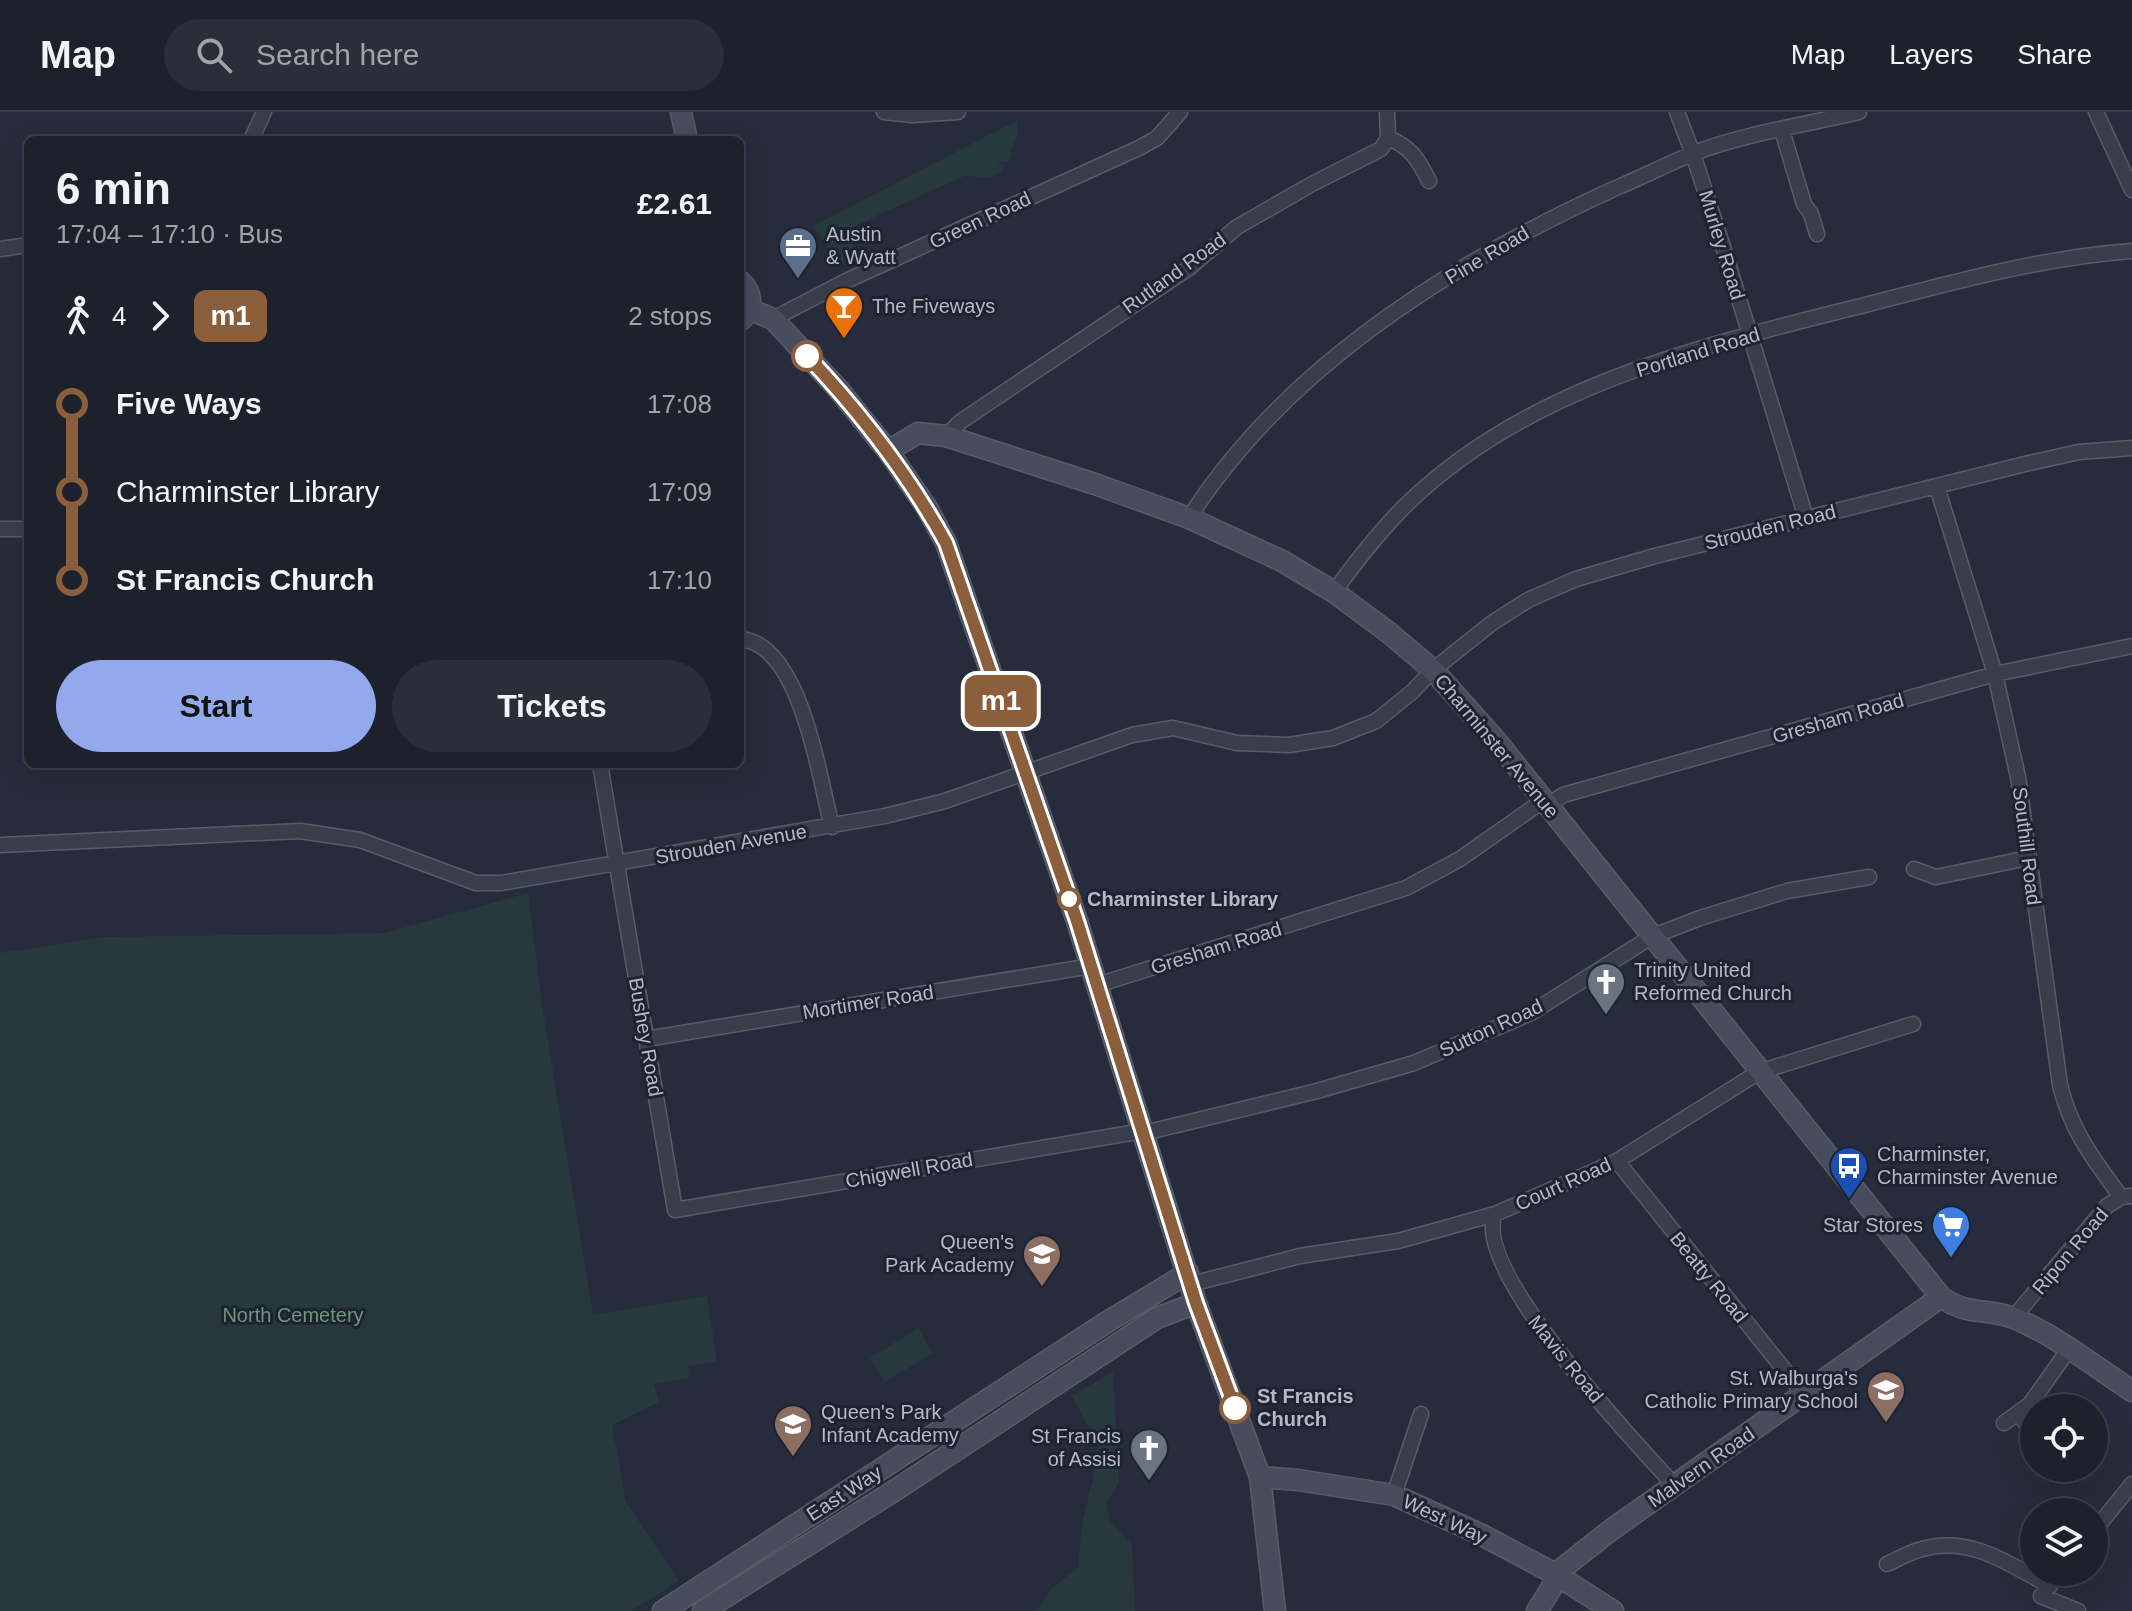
<!DOCTYPE html>
<meta charset="utf-8">
<style>
:root{--surface:#1c212c;--page:#292e38;--text:#f1f3f6;--muted:#a0a3a9;--line:#3a3e48;--accent:#92a9ee}
body{margin:0;font-family:Helvetica,sans-serif;background:var(--page);color:var(--text);height:100vh;display:flex;flex-direction:column;font-size:30px;white-space:nowrap}
*{box-sizing:border-box;margin:0}
p{font-size:26px;color:var(--muted)}
.icon{flex:none;width:44px;height:44px;fill:none;stroke:currentColor;stroke-width:2;stroke-linecap:round;stroke-linejoin:round}
.map{position:relative;flex:1;overflow:hidden}
.sheet{position:absolute;left:24px;top:24px;width:720px;height:632px;display:flex;flex-direction:column;background:var(--surface);border-radius:12px;box-shadow:0 8px 32px #0002,0 0 0 2px var(--line)}
.sheet>*{flex:none}
.badge{padding:0 16px;border-radius:12px;font-size:28px;line-height:52px}
.buttons{position:absolute;left:2020px;top:1282px;display:grid;gap:16px}
.buttons a{display:grid;place-items:center;width:88px;height:88px;border-radius:50%;background:var(--surface);box-shadow:0 8px 32px #0002,0 0 0 2px var(--line);font-size:40px}
.map>.badge{position:absolute;translate:-50% -50%;box-shadow:0 0 0 4px #fff}
.legs{display:flex;align-items:center;gap:12px;height:88px;padding:0 32px;font-size:26px}
.legs p{margin-inline-start:auto}
.head{display:flex;align-items:center;justify-content:space-between;height:136px;padding:0 32px}
h1{font-size:44px;font-weight:700;line-height:60px}
.primary-button{display:flex;gap:16px;margin-top:auto;padding:16px 32px}
.primary-button a{flex:1;height:92px;border-radius:48px;background:var(--accent);color:#111;font-size:32px;font-weight:700;line-height:92px;text-align:center}
.primary-button a+a{background:var(--page);color:var(--text)}
ul{padding:0 32px;list-style:none}
li{display:flex;align-items:center;gap:28px;height:88px;font-size:30px}
li i{display:grid;place-items:center;width:12px;height:100%;margin:0 10px;background:currentColor}
li i::after{content:'';width:20px;height:20px;margin:-10px;border:6px solid;border-radius:50%;background:var(--surface)}
li p{margin-inline-start:auto}
li:first-child i{background:linear-gradient(#0000 50%,currentColor 0)}
li:last-child i{background:linear-gradient(currentColor 50%,#0000 0)}
header{display:flex;align-items:center;gap:48px;box-sizing:border-box;height:112px;padding:0 40px;background:var(--surface);border-bottom:2px solid var(--line)}
header strong{font-size:38px}
nav{display:flex;gap:44px;margin-inline-start:auto;font-size:28px}
.search{width:560px;height:72px;background:var(--page);display:flex;align-items:center;gap:20px;box-sizing:border-box;padding:0 28px;border-radius:44px;color:var(--muted);font-size:30px}
.map>svg:first-child{display:block}
.green{fill:#28393d}
.lines{fill:none;stroke-linecap:round;stroke-linejoin:round}
.street-casing{stroke:#575c69;stroke-width:17}
.secondary-casing{stroke:#575c69;stroke-width:23}
.street{stroke:#393e4b;stroke-width:14}
.secondary{stroke:#484d5e;stroke-width:20}
.line-1-casing{stroke:#fff;stroke-width:18}
.line-1{stroke:#8b5e3c;stroke-width:12}
.stop-1-dot{fill:#fff;stroke:#8b5e3c;stroke-width:4}
.labels{text-anchor:middle;dominant-baseline:central;stroke-width:6;stroke-linejoin:round;paint-order:stroke}
.street-label{font-size:20px;fill:#b5b9c6;stroke:#1e2330}
.poi-label{font-size:20px;fill:#b5b9c6;stroke:#1e2330;text-anchor:start}
.stop-label{font-size:20px;font-weight:bold;fill:#b5b9c6;stroke:#1e2330;text-anchor:start}
.park-label{font-size:20px;fill:#6e957d;stroke:#1e2330}
</style>
<header>
<strong>Map</strong>
<div class="search"><svg class="icon" aria-label="search" viewBox="0 0 24 24"><circle cx="10" cy="10" r="6"/><path d="M15 15l6 6"/></svg>Search here</div>
<nav><a>Map</a><a>Layers</a><a>Share</a></nav>
</header>
<div class="map">
<svg width="2132" height="1499" viewBox="0 0 2132 1499">
<rect width="100%" height="100%" fill="#262c3b"/>
<path class="green" d="M1018 8V23L1011 39 1012 43 1008 50H997L1004 55 1003 60 988 66 966 63 850 116 849 123 859 144 840 152 813 114Z
M528 781 542 892 593 1203 707 1184 717 1249 688 1254 689 1266 654 1272 659 1290 612 1313 626 1390 679 1469 631 1499H0V841L106 825 385 821Z
M918 1216 933 1241 885 1270 870 1246Z
M1113 1259 1119 1370 1106 1392 1110 1409 1132 1433 1135 1499H1034L1039 1496 1048 1480 1078 1455 1082 1412 1100 1337 1072 1284Z"/>
<g class="lines">
<g class="street-casing">
<path id="street" d="M884 0 912 3 958 0
M1677 0 1693 42 1724 138 1806 406
M2096 0 2132 78
M1782 18 1804 92 1811 102 1817 122
M1388 26C1411 35 1418 47 1429 69
M251 28 264 0
M0 137 28 133
M773 207 846 169 1139 36 1157 26 1180 0
M946 324 960 310 1189 156 1237 115 1312 72 1381 37 1388 26 1387 0
M1937 375 1995 562 2018 665 2060 973C2071 1019 2094 1048 2121 1085
M1189 406C1285 255 1455 149 1616 76 1642 65 1668 52 1694 41 1746 21 1805 13 1859 0
M0 417H28
M1334 480C1354 452 1375 425 1399 400 1521 275 1701 234 1865 193 1954 170 2039 146 2132 139
M740 527C801 531 819 666 832 715
M600 652 675 1098 1143 1019
M1549 693 1563 683 1995 562 2132 534
M0 733 300 719 360 728 476 771H501L885 704 945 689 1132 623 1173 616 1237 631 1289 633 1333 626 1376 609 1412 580 1433 558 1492 511 1528 488 1576 467 1655 444 2025 352 2079 340 2132 336
M1914 757 1936 765 2028 746
M1097 873 1406 776 1460 747 1544 688
M646 927 1091 854
M1144 1021 1317 979 1414 951 1531 901 1651 825 1700 806 1787 779 1869 765
M1617 1049 1803 1281
M1495 1102C1471 1158 1636 1331 1675 1374
M1191 1172 1300 1144 1398 1129 1495 1102 1617 1049 1759 960 1913 912
M2014 1205 2107 1094 2121 1085 2132 1084
M2018 1301 2028 1314
M2004 1311 2030 1292 2069 1237
M1394 1383 1421 1302
M2094 1419 2132 1372
M1887 1452C1898 1447 1910 1440 1922 1437 1970 1423 2009 1452 2050 1474
M2061 1460 2041 1484 2078 1499"/>
</g>
<g class="secondary-casing">
<path id="secondary" d="M681 0 687 28
M740 169C752 180 754 194 742 207
M749 197 773 207 839 278 888 339 927 396 946 431 1077 809 1196 1191 1260 1365 1275 1499
M888 339 918 321 946 324 1095 372 1189 406 1282 449 1334 480 1388 520 1433 558 1498 631 1941 1185C1969 1205 1988 1195 2016 1207 2057 1224 2095 1255 2132 1279
M1260 1365 1298 1368 1394 1383 1482 1423 1555 1462 1613 1499
M663 1499 1107 1210 1188 1161
M703 1499 897 1377 1157 1206 1196 1191
M1537 1499 1552 1475 1555 1462 1611 1418 1941 1185"/>
</g>
<use href="#street" class="street"/>
<use href="#secondary" class="secondary"/>
</g>
<g class="lines">
<g class="line-1-casing">
<path id="line-1" d="M807 244C861 301 908 362 946 431L1077 809 1196 1191 1235 1296"/>
</g>
<use href="#line-1" class="line-1"/>
</g>
<defs>
<g id="office-pin" transform="scale(2)"><path d="M0 17L-7.5 6A9.5 9.5 0 1 1 7.5 6Z" fill="#5c6f8a" stroke="#1e2330"/><path d="M-6-3h4V-5.5h4V-3h4V5H-6ZM-1-4.5V-3h2v-1.5ZM-6 0V1H6V0Z" fill="#fff"/></g>
<g id="bar-pin" transform="scale(2)"><path d="M0 17L-7.5 6A9.5 9.5 0 1 1 7.5 6Z" fill="#e8710a" stroke="#1e2330"/><path d="M-6-5H6L.8 .8V4.5H3.5V6h-7V4.5H-.8V.8Z" fill="#fff"/></g>
<g id="church-pin" transform="scale(2)"><path d="M0 17L-7.5 6A9.5 9.5 0 1 1 7.5 6Z" fill="#6b7280" stroke="#1e2330"/><path d="M-1.2-6h2.4v3.5h3.3v2.4h-3.3V6h-2.4V-.1h-3.3v-2.4h3.3Z" fill="#fff"/></g>
<g id="bus-pin" transform="scale(2)"><path d="M0 17L-7.5 6A9.5 9.5 0 1 1 7.5 6Z" fill="#1a4fb4" stroke="#1e2330"/><path d="M-5-6H5V4H4V6H2V4H-2V6H-4V4H-5ZM-3.5-4V0h7V-4ZM-3.5 1.2v1.5H-2V1.2ZM2 1.2v1.5H3.5V1.2Z" fill="#fff"/></g>
<g id="supermarket-pin" transform="scale(2)"><path d="M0 17L-7.5 6A9.5 9.5 0 1 1 7.5 6Z" fill="#3f7fe0" stroke="#1e2330"/><path d="M-6-5.5h2.5l.6 2H6L4.5 2H-2.5L-4.4-4H-6ZM-1.5 3.2a1.3 1.3 0 1 0 .1 0ZM3 3.2a1.3 1.3 0 1 0 .1 0Z" fill="#fff"/></g>
<g id="school-pin" transform="scale(2)"><path d="M0 17L-7.5 6A9.5 9.5 0 1 1 7.5 6Z" fill="#8d6e63" stroke="#1e2330"/><path d="M0-5L7-2L0 1L-7-2ZM-4 1L0 2.5L4 1V4Q0 6-4 4Z" fill="#fff"/></g>
</defs>
<g fill-rule="evenodd">
<use href="#office-pin" x="798" y="134"/>
<use href="#bar-pin" x="844" y="194"/>
<use href="#church-pin" x="1606" y="870"/>
<use href="#bus-pin" x="1849" y="1054"/>
<use href="#supermarket-pin" x="1951" y="1113"/>
<use href="#school-pin" x="1042" y="1142"/>
<use href="#school-pin" x="1886" y="1278"/>
<use href="#school-pin" x="793" y="1312"/>
<use href="#church-pin" x="1149" y="1336"/>
</g>
<g class="stop-1-dot">
<circle cx="807" cy="244" r="14"/>
<circle cx="1069" cy="787" r="10"/>
<circle cx="1235" cy="1296" r="14"/>
</g>
<g class="labels">
<g class="street-label">
<text transform="translate(980 108) rotate(-25)">Green Road</text>
<text transform="translate(1722 133) rotate(73)">Murley Road</text>
<text transform="translate(1487 143) rotate(-31)">Pine Road</text>
<text transform="translate(1174 161) rotate(-36)">Rutland Road</text>
<text transform="translate(1698 240) rotate(-17)">Portland Road</text>
<text transform="translate(1770 415) rotate(-14)">Strouden Road</text>
<text transform="translate(1838 606) rotate(-16)">Gresham Road</text>
<text transform="translate(1497 634) rotate(50)">Charminster Avenue</text>
<text transform="translate(731 732) rotate(-10)">Strouden Avenue</text>
<text transform="translate(2027 734) rotate(83)">Southill Road</text>
<text transform="translate(1216 836) rotate(-17)">Gresham Road</text>
<text transform="translate(868 890) rotate(-9)">Mortimer Road</text>
<text transform="translate(1491 916) rotate(-25)">Sutton Road</text>
<text transform="translate(646 925) rotate(80)">Bushey Road</text>
<text transform="translate(909 1058) rotate(-10)">Chigwell Road</text>
<text transform="translate(1563 1072) rotate(-24)">Court Road</text>
<text transform="translate(2070 1139) rotate(-50)">Ripon Road</text>
<text transform="translate(1709 1165) rotate(51)">Beatty Road</text>
<text transform="translate(1566 1247) rotate(51)">Mavis Road</text>
<text transform="translate(1701 1355) rotate(-35)">Malvern Road</text>
<text transform="translate(844 1381) rotate(-33)">East Way</text>
<text transform="translate(1445 1407) rotate(25)">West Way</text>
</g>
<g class="poi-label">
<text x="826" y="122">Austin<tspan x="826" dy="23">&amp; Wyatt</tspan></text>
<text x="872" y="194">The Fiveways</text>
<text x="1634" y="858">Trinity United<tspan x="1634" dy="23">Reformed Church</tspan></text>
<text x="1877" y="1042">Charminster,<tspan x="1877" dy="23">Charminster Avenue</tspan></text>
<text x="1923" y="1113" text-anchor="end">Star Stores</text>
<text x="1014" y="1130" text-anchor="end">Queen's<tspan x="1014" dy="23">Park Academy</tspan></text>
<text x="1858" y="1266" text-anchor="end">St. Walburga's<tspan x="1858" dy="23">Catholic Primary School</tspan></text>
<text x="821" y="1300">Queen's Park<tspan x="821" dy="23">Infant Academy</tspan></text>
<text x="1121" y="1324" text-anchor="end">St Francis<tspan x="1121" dy="23">of Assisi</tspan></text>
</g>
<g class="stop-label">
<text x="1087" y="787">Charminster Library</text>
<text x="1257" y="1284">St Francis<tspan x="1257" dy="23">Church</tspan></text>
</g>
<g class="park-label">
<text x="293" y="1203">North Cemetery</text>
</g>
</g>
</svg>
<div class="buttons">
<a><svg class="icon" aria-label="locate" viewBox="0 0 24 24"><circle cx="12" cy="12" r="6"/><path d="M12 2v4M12 18v4M2 12h4M18 12h4"/></svg></a>
<a><svg class="icon" aria-label="layers" viewBox="0 0 24 24"><path d="M12 4l9 5-9 5-9-5zM3 14l9 5 9-5"/></svg></a>
</div>
<b class="badge" style="left:1001px;top:589px;background:#8b5e3c;color:#fff">m1</b>
<section class="sheet">
<div class="head"><div><h1>6 min</h1><p>17:04 – 17:10 · Bus</p></div><b>£2.61</b></div>
<div class="legs"><svg class="icon" aria-label="walk" viewBox="0 0 24 24"><circle cx="13" cy="4" r="2"/><path d="M13 8l-2 6 4 7M11 14l-3 7M7 12l3-4h3l4 4"/></svg>4<svg class="icon" aria-label="forward" viewBox="0 0 24 24"><path d="M9 5l7 7-7 7"/></svg><b class="badge" style="background:#8b5e3c;color:#fff">m1</b><p>2 stops</p></div>
<ul>
<li><i style="color:#8b5e3c"></i><b>Five Ways</b><p>17:08</p></li>
<li><i style="color:#8b5e3c"></i><span>Charminster Library</span><p>17:09</p></li>
<li><i style="color:#8b5e3c"></i><b>St Francis Church</b><p>17:10</p></li>
</ul>
<div class="primary-button"><a>Start</a><a>Tickets</a></div>
</section>
</div>
